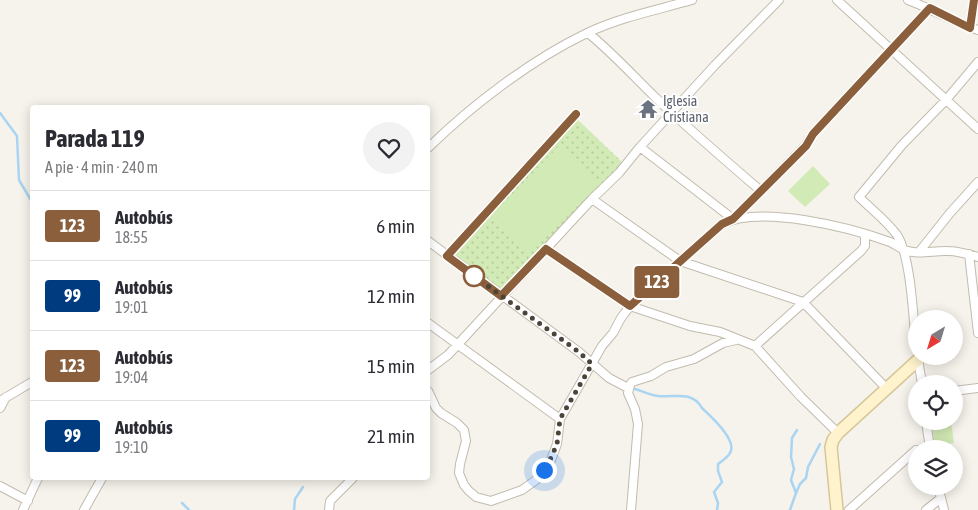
<!DOCTYPE html>
<html lang="es">
<meta charset="utf-8">
<style>
:root{--surface:#fff;--page:#f2f2f3;--text:#2b2b33;--muted:#7c7c81;--line:#e1e1e2}
body{margin:0;font-family:"Asap Condensed",sans-serif;background:var(--page);color:var(--text);height:100vh;display:flex;flex-direction:column;font-size:19px;white-space:nowrap}
*{box-sizing:border-box;margin:0}
p{font-size:16px;color:var(--muted)}
.icon{flex:none;width:28px;height:28px;fill:none;stroke:currentColor;stroke-width:2;stroke-linecap:round;stroke-linejoin:round}
.map{position:relative;flex:1;overflow:hidden}
.side{position:absolute;left:30px;top:105px;width:400px;height:375px;display:flex;flex-direction:column;background:var(--surface);border-radius:5px;box-shadow:0 2px 12px #0003}
.side>*{flex:none}
.badge{padding:0 10px;border-radius:4px;font-size:18px;line-height:32px}
.needle{width:32px;rotate:218deg}
.tools{position:absolute;left:908px;top:310px;display:grid;gap:10px}
.tools a{display:grid;place-items:center;width:55px;height:55px;border-radius:50%;background:var(--surface);box-shadow:0 2px 12px #0003;font-size:25px}
.you{position:absolute;width:25px;height:25px;margin:-12px;border:4px solid #fff;border-radius:50%;background:#1a73e8;box-shadow:0 0 0 8px #1a73e833}
.map>.badge{position:absolute;translate:-50% -50%;box-shadow:0 0 0 2px #fff}
.round{display:grid;place-items:center;flex:none;width:52px;height:52px;border-radius:26px;background:var(--page)}
.summary{display:flex;align-items:center;justify-content:space-between;height:85px;padding:0 15px}
h1{font-size:24px;font-weight:700;line-height:38px}
ul{padding:0;list-style:none}
li{display:flex;align-items:center;gap:15px;height:70px;padding:0 15px;border-top:1px solid var(--line)}
li div{flex:1}
li b{display:block;font-size:19px}
li em{font-style:normal}
li .badge{min-width:55px;font-weight:700;text-align:center}
.map>svg:first-child{display:block}
.grass{fill:url(#grass-dots)}
.pitch{fill:#d2eab5}
.lines{fill:none;stroke-linecap:round;stroke-linejoin:round}
.stream{stroke:#a9d4f2;stroke-width:2.5}
.street-casing{stroke:#c2bbae;stroke-width:10}
.secondary-casing{stroke:#d6c79b;stroke-width:14}
.street{stroke:#fff;stroke-width:8}
.secondary{stroke:#fff3cd;stroke-width:11}
.line-casing{stroke:#fff;stroke-width:11}
.line{stroke:#8b5e3c;stroke-width:8}
.walk{stroke:#4b4439;stroke-width:5;stroke-dasharray:0 9}
.stop-dot{fill:#fff;stroke:#8b5e3c;stroke-width:2.5}
.labels{text-anchor:middle;dominant-baseline:central;stroke-width:4;stroke-linejoin:round;paint-order:stroke}
.worship-label{font-size:14px;fill:#5b616d;stroke:#fff;text-anchor:start}
</style>
<div class="map">
<svg width="978" height="510" viewBox="0 0 978 510">
<defs>
<pattern id="grass-dots" width="8" height="8" patternUnits="userSpaceOnUse" patternTransform="scale(1.25)"><rect width="8" height="8" fill="#d2eab5"/><path d="M2 2h.1M6 6h.1" fill="none" stroke="#b6ca9c" stroke-width="1.8" stroke-linecap="round"/></pattern>
</defs>
<rect width="100%" height="100%" fill="#f6f3ec"/>
<path class="grass" d="M574 120H578L621 161V164L502 290 499 291 453 255Z"/>
<path class="pitch" d="M561 144 599 183 529 252 493 214Z
M813 166 830 184 805 207 788 191Z
M931 421H951L954 443 935 445Z"/>
<g class="lines">
<path class="stream" d="M0 113 17 136 19 180 32 202
M635 389C642 391 650 395 658 396 674 398 692 390 702 408 710 416 738 440 730 453 728 457 722 461 718 464V471L722 482 714 492 718 503 717 510
M796 493 800 484 806 478 808 467 820 444
M182 503 189 510
M294 510 295 499 303 487
M790 510 796 493 791 480 794 469 791 457 792 438 797 430"/>
<g class="street-casing">
<path id="street" d="M837 0 978 129
M908 0C932 9 954 22 978 30
M970 28 974 0
M588 33C613 53 634 77 657 99 691 131 726 161 761 191
M640 147 733 219 805 146 813 134 930 8
M428 148C472 105 531 60 587 33 621 17 657 10 692 0
M592 199 680 261 803 302 887 389
M428 241 579 352 609 378 628 388
M546 249 630 306 690 326 720 332 755 346 801 397 838 433
M919 252 950 213 978 182
M969 254 978 333
M447 256 576 114
M428 323 560 419
M916 344C913 317 911 256 897 235 887 221 871 209 859 197L902 145 946 100 978 62
M755 346 861 251 865 246V235
M918 359 922 384
M428 370 448 355 592 199 619 173 640 147 715 65 779 0
M428 391 436 408 441 413 457 423 464 430 466 441 460 464 459 473 464 485 469 491 476 497 491 501 522 490 536 480 551 460 557 444 560 419 602 346 613 333 621 318 630 306 722 224C761 205 849 227 890 242 895 244 898 247 903 249 916 256 934 250 948 251 958 251 968 254 978 257
M954 391 978 388
M0 401 32 382
M0 408 6 397
M926 421 930 449
M0 486 28 501
M938 486 944 510
M23 510 38 478
M84 510 102 478
M329 510 330 501 353 478
M631 510 638 424 635 409 628 393 630 385 632 382 651 376 666 367 694 359 723 343 736 340
M849 510 916 450
M926 510 941 498"/>
</g>
<g class="secondary-casing">
<path id="secondary" d="M837 510 831 447 833 440 838 433 918 360"/>
</g>
<use href="#street" class="street"/>
<use href="#secondary" class="secondary"/>
</g>
<g class="lines">
<g class="line-casing">
<path id="line" d="M576 114 447 256 501 296 546 249 630 306 722 224 733 219 806 146 813 134 930 8 970 28 974 0"/>
</g>
<use href="#line" class="line"/>
<path class="walk" d="M474 276 579 352 592 364 560 419 557 444 550 460 544 470"/>
</g>
<defs>
<g id="temple-bare" transform="scale(1.5)"><path d="M0-6L5-2H3V0L6.5 2.5H4V6H1.5V3h-3V6H-4V2.5H-6.5L-3 0V-2H-5Z" fill="#6b7280" stroke="#fff" stroke-width="2.5" paint-order="stroke"/></g>
</defs>
<g fill-rule="evenodd">
<use href="#temple-bare" x="648" y="109"/>
</g>
<circle class="stop-dot" cx="474" cy="276" r="10"/>
<g class="labels">
<g class="worship-label">
<text x="663" y="101">Iglesia<tspan x="663" dy="16">Cristiana</tspan></text>
</g>
</g>
</svg>
<div class="tools">
<a><svg class="needle" viewBox="-14 -14 28 28"><path d="M0-13l5 13h-10z" fill="#e53935"/><path d="M0 13l5-13h-10z" fill="#7c7c81"/></svg></a>
<a><svg class="icon" aria-label="locate" viewBox="0 0 24 24"><circle cx="12" cy="12" r="6"/><path d="M12 2v4M12 18v4M2 12h4M18 12h4"/></svg></a>
<a><svg class="icon" aria-label="layers" viewBox="0 0 24 24"><path d="M12 4l9 5-9 5-9-5zM3 14l9 5 9-5"/></svg></a>
</div>
<div class="you" style="left:544px;top:470px"></div>
<b class="badge" style="left:657px;top:282px;background:#8b5e3c;color:#fff">123</b>
<section class="side">
<div class="summary"><div><h1>Parada 119</h1><p>A pie · 4 min · 240 m</p></div><a class="round"><svg class="icon" aria-label="heart" viewBox="0 0 24 24"><path d="M12 20l-8-8c-3-5 5-10 8-4 3-6 11-1 8 4z"/></svg></a></div>
<ul>
<li><span class="badge" style="background:#8b5e3c;color:#fff">123</span><div><b>Autobús</b><p>18:55</p></div><em>6 min</em></li>
<li><span class="badge" style="background:#003b80;color:#fff">99</span><div><b>Autobús</b><p>19:01</p></div><em>12 min</em></li>
<li><span class="badge" style="background:#8b5e3c;color:#fff">123</span><div><b>Autobús</b><p>19:04</p></div><em>15 min</em></li>
<li><span class="badge" style="background:#003b80;color:#fff">99</span><div><b>Autobús</b><p>19:10</p></div><em>21 min</em></li>
</ul>
</section>
</div>
